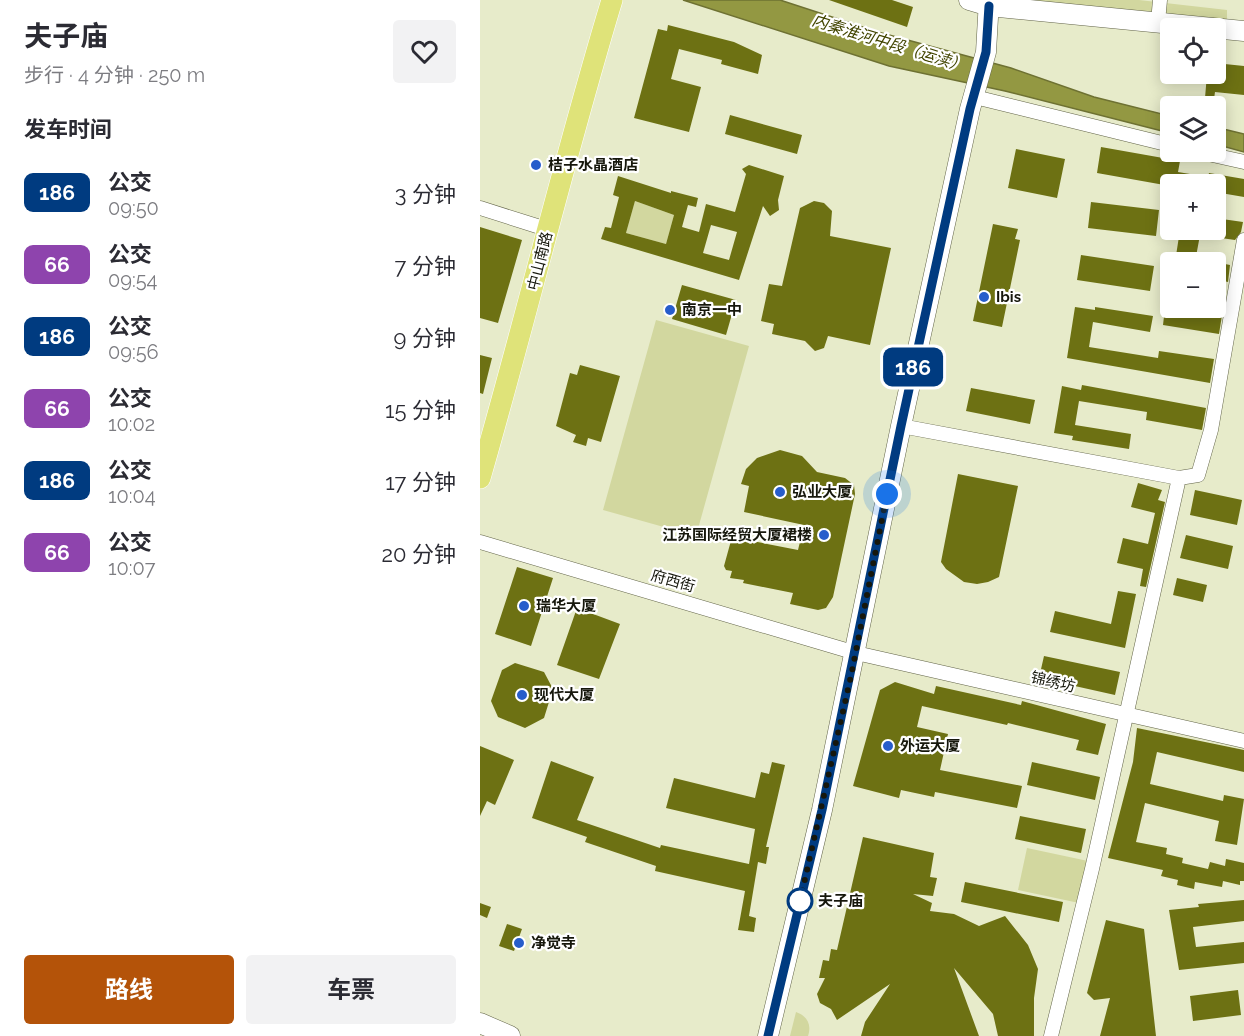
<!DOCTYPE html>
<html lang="zh">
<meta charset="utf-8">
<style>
:root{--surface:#fff;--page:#f2f2f3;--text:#2b2b33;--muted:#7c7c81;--accent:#b45309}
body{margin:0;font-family:Raleway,"Noto Sans SC",sans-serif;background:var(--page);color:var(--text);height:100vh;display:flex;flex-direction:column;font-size:22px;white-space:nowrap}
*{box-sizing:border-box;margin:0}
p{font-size:20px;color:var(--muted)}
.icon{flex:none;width:33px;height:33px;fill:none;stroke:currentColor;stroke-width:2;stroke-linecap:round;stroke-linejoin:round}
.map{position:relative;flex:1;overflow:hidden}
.sheet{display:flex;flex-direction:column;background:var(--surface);width:480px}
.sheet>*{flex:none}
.badge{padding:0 12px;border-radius:9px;font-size:21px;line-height:39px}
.tools{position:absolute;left:680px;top:18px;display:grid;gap:12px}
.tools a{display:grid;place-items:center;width:66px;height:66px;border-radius:6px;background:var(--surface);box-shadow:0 3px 15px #0003;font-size:30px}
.you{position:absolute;width:30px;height:30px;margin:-15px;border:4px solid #fff;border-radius:50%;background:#1a73e8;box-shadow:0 0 0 9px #1a73e833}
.map>.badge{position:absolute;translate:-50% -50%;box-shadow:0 0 0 3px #fff}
h2{padding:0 24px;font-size:22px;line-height:54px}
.round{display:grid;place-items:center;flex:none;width:63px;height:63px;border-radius:6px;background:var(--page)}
.head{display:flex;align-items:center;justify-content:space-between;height:102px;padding:0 24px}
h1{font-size:28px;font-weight:700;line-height:45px}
.action{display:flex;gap:12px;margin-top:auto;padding:12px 24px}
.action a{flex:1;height:69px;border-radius:6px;background:var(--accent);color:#fff;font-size:24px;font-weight:700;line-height:69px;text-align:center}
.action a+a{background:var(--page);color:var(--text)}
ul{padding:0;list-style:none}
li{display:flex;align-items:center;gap:18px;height:72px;padding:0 24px}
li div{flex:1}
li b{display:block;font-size:22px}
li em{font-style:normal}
li .badge{min-width:66px;font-weight:700;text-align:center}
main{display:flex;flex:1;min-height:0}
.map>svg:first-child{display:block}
.green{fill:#d2d79f}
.water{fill:#939842;stroke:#6e7132;stroke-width:1.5}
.building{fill:#6d7113;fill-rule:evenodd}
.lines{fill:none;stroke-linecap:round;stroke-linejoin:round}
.minor-casing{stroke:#616347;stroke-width:15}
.secondary-casing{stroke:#616347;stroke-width:21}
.primary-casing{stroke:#fff;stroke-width:22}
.minor{stroke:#fff;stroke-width:14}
.secondary{stroke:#fff;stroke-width:20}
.primary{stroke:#dfe379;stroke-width:21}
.line-casing{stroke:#fff;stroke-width:14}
.line{stroke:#003b80;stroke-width:9}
.walk{stroke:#16170c;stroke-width:6;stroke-dasharray:0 10.8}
.poi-dot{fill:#275dcb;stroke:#fff;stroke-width:2}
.stop-dot{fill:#fff;stroke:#003b80;stroke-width:3}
.labels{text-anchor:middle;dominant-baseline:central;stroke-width:4.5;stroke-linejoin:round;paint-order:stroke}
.poi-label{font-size:15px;font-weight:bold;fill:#16170c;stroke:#fff;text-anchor:start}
.street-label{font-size:15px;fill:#16170c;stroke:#fff}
.stop-label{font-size:15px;font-weight:bold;fill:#16170c;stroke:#fff;text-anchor:start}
.water-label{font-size:16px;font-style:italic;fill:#424500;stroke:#fff}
</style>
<main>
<section class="sheet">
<div class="head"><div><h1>夫子庙</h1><p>步行 · 4 分钟 · 250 m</p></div><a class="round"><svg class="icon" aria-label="heart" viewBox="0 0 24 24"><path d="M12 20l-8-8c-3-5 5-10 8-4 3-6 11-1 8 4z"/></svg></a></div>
<h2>发车时间</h2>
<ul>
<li><span class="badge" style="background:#003b80;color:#fff">186</span><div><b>公交</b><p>09:50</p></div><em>3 分钟</em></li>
<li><span class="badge" style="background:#8e44ad;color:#fff">66</span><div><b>公交</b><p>09:54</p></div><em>7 分钟</em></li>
<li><span class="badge" style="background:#003b80;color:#fff">186</span><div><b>公交</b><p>09:56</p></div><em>9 分钟</em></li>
<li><span class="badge" style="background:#8e44ad;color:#fff">66</span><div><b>公交</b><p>10:02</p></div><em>15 分钟</em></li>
<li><span class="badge" style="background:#003b80;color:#fff">186</span><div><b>公交</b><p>10:04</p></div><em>17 分钟</em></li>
<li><span class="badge" style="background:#8e44ad;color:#fff">66</span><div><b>公交</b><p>10:07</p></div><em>20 分钟</em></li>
</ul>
<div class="action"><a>路线</a><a>车票</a></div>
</section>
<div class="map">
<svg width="764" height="1036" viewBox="0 0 764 1036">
<rect width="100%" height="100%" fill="#e7ebca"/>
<path class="green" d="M545 0H659L747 10V22Z
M155 201 194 215 186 244 146 233Z
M176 320 269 346 216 536 123 510Z
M547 848 608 861 599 903 538 890Z
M316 1012C327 1016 332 1024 328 1036H310Z"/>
<path class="water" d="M203 0H300L398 32 531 68 614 97 690 116V133L525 91 409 66Z
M735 127 764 134V152L735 144Z"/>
<path class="building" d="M349 0H412L433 7 427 27Z
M188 25 254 42 282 55 278 74 241 64 242 60 199 49 191 79 221 87 209 132 154 118 178 29 187 31Z
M735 63 764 66V95L735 92 734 99 725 98 727 74H735Z
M250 115 322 135 317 154 245 134Z
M621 147 700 161 698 172 728 177 729 173 764 179V197L735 192V184L690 186 617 173Z
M536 149 585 159 577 198 528 188Z
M269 165 304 176 298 200 299 210 290 216 283 206 259 280 121 239 125 227 131 228 139 197 133 195 138 176 191 193V191L218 198 216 207 208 205 202 227 219 232 226 204 255 212 266 174 262 169ZM155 201 194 215 186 244 146 233ZM231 225 257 232 249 260 223 253Z
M334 201 344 203 352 211 350 236 411 248 390 345 348 336 344 348 335 351 325 341 292 334 294 324 281 321 289 284 302 286 320 208Z
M611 202 679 210 676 236 608 228Z
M735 218 763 222 761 232 755 240 720 235 715 262H695L700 230H735Z
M513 224 538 229 535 239 540 240 522 327 493 321Z
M0 227 42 240 18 323 0 318Z
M601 255 674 266 670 291 597 280Z
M735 262 750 265 748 282 735 279Z
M202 285 256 300 246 335 192 319Z
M595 307 615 310V307L673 316 670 332 613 322 609 347 678 358 679 351 734 359 730 383 587 358Z
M685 308 743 309 739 334 683 325Z
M0 355 12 358 3 394 0 393Z
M100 365 140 376 121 442 108 438 106 446 93 442 96 435 76 426 90 373 97 375Z
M602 385 726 408 722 430 666 420 667 412 599 401 595 425 651 434 649 449 592 440 593 436 574 433 582 386 601 390Z
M491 388 555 400 550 424 486 411Z
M300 450 322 456 337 472 365 478 374 485 375 494 353 597 346 608 338 610 310 604 313 593 263 583 264 580 250 578 252 571 246 570 244 566 252 537 318 550 324 525 264 512 269 486 261 484 266 469 277 458Z
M478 474 538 486 519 577 508 582 497 584 484 582 466 569 461 562Z
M658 483 682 490 678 500 685 502 666 587 660 586 663 569 637 563 643 538 668 544 675 513 651 507Z
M715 490 762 500 757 525 710 515Z
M706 535 753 546 748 569 700 558Z
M37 567 73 578 51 646 15 634Z
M697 578 727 585 723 602 693 595Z
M638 591 656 594 645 648 570 632 575 611 631 624Z
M97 608 140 624 119 679 77 665Z
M564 656 640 672 635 695 559 678Z
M35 663 64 672 73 689 64 718 45 728 18 717 11 701 22 670Z
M415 682 454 694 456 686 541 705 542 701 626 724 618 755 596 750 599 740 528 723 527 725 442 706 437 727 468 734 460 770 542 786 537 808 455 792 454 797 421 790 419 798 373 786 400 690Z
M657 728 764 750V772L677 752 670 784 743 801 744 795 764 799 757 845 735 841 739 821 665 803 656 842 687 848 686 854 703 858 702 863 728 869 730 862 745 866 746 859 764 863V881H760V885L743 881 742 887 715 882 714 889 697 885 698 880 681 876 683 870 628 858 653 762Z
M0 746 34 760 15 805 7 801 0 816Z
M71 761 114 777 97 820 180 848 181 845 269 864 275 829 186 808 194 778 275 798 281 772 289 774 292 762 305 765 286 847H289L286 864 278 862 269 916 276 918 274 932 258 930 265 891 175 871 176 866 105 842 107 837 52 818Z
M552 762 620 777 615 800 547 785Z
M540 816 606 829 601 853 535 839Z
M383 837 454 853 450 877 457 878 453 896 433 894 452 903 450 911 474 914 499 926 525 916 548 945 558 969 554 998V1036H518L513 1014 474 968 499 1036H381L385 1022 410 984 357 1020 351 1009 340 1003 337 994 345 978H339L343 960 349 961 351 949 357 950Z
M485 882 583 902 579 922 481 902Z
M764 900V921L713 927 716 947 764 942V963L699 970 689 910 719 907 718 904Z
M0 903 11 907 7 918 0 915Z
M626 920 664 929 676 1036H620L630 998 614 1000 607 993Z
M27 924 42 929 34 951 19 946Z
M758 990 761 1015 713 1021 710 996Z"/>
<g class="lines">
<g class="minor-casing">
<path id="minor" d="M678 22 680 0
M503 99 690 145
M719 152 764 162
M0 208 57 226
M421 426 699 478 718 475 731 430 764 240
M0 542 376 653 764 741
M571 1036 612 869 699 478"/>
</g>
<g class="secondary-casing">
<path id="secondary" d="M489 0 509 6 764 31
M0 1023 30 1036
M288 1036 342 810 421 426 490 109 506 52 509 0"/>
</g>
<g class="primary-casing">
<path id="primary" d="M0 478C46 319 84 158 132 0"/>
</g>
<use href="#minor" class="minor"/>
<use href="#secondary" class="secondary"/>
<use href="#primary" class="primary"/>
</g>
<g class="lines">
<g class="line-casing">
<path id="line" d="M288 1036 342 810 421 426 490 109 506 52 509 6"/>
</g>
<use href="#line" class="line"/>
<path class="walk" d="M320 901 371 676 407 494"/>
</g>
<g class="poi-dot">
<circle cx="56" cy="165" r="6"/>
<circle cx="504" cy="297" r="6"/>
<circle cx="190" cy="310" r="6"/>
<circle cx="300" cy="492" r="6"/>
<circle cx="344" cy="535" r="6"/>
<circle cx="44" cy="606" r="6"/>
<circle cx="42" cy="695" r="6"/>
<circle cx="408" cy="746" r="6"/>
<circle cx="39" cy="943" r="6"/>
</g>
<circle class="stop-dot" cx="320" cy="901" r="12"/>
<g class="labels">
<g class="poi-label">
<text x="68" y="165">桔子水晶酒店</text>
<text x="516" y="297">Ibis</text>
<text x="202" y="310">南京一中</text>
<text x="312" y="492">弘业大厦</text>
<text x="332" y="535" text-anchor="end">江苏国际经贸大厦裙楼</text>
<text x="56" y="606">瑞华大厦</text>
<text x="54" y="695">现代大厦</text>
<text x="420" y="746">外运大厦</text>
<text x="51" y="943">净觉寺</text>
</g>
<g class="street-label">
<text transform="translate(60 261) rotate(-76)">中山南路</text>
<text transform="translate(193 581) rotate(16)">府西街</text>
<text transform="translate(573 682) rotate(13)">锦绣坊</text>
</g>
<g class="stop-label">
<text x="338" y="901">夫子庙</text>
</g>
<g class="water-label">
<text transform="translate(409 43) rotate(17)">内秦淮河中段（运渎）</text>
</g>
</g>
</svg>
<div class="tools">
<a><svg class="icon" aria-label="locate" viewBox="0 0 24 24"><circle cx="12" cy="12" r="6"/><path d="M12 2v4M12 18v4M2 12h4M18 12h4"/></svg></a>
<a><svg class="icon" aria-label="layers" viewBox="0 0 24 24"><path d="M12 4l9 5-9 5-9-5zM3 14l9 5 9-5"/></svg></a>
<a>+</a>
<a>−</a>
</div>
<div class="you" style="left:407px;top:494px"></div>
<b class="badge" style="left:433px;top:367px;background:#003b80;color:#fff">186</b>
</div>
</main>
